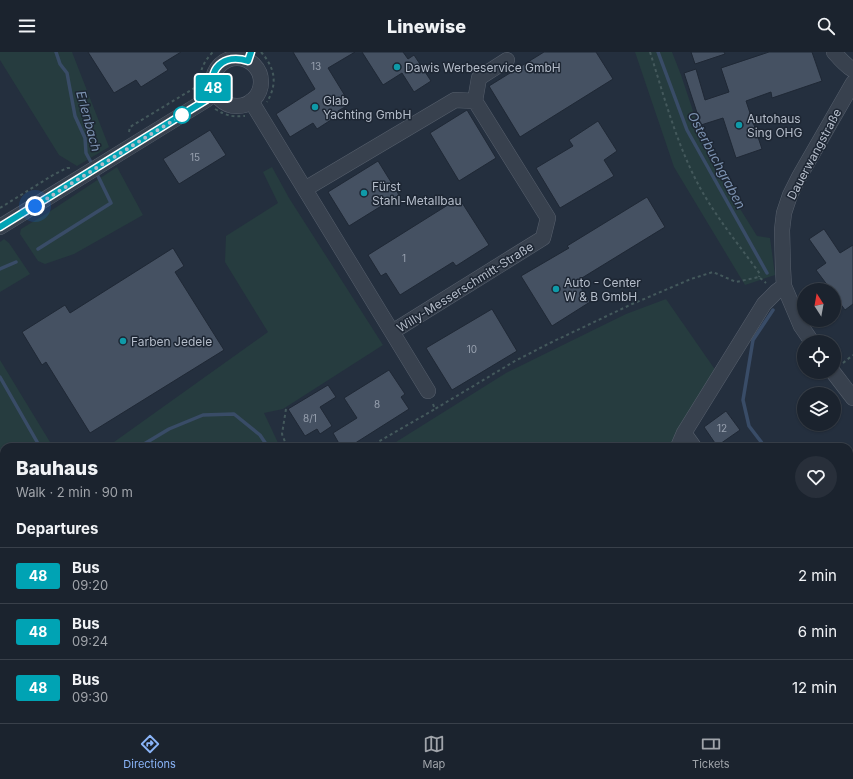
<!DOCTYPE html>
<meta charset="utf-8">
<style>
:root{--surface:#1b232e;--page:#282f3a;--text:#f1f3f6;--muted:#a0a4aa;--line:#39404a;--accent:#8ab4f8}
body{margin:0;font-family:Inter,sans-serif;background:var(--page);color:var(--text);height:100vh;display:flex;flex-direction:column;font-size:15px;white-space:nowrap}
*{box-sizing:border-box;margin:0}
p{font-size:13px;color:var(--muted)}
.icon{flex:none;width:22px;height:22px;fill:none;stroke:currentColor;stroke-width:2;stroke-linecap:round;stroke-linejoin:round}
.map{position:relative;flex:1;overflow:hidden}
.panel{position:absolute;left:0px;top:391px;width:853px;height:280px;display:flex;flex-direction:column;background:var(--surface);border-radius:12px 12px 0 0;box-shadow:0 1px 3px #0004,0 0 0 1px var(--line)}
.panel>*{flex:none}
.badge{padding:0 8px;border-radius:3px;font-size:14px;line-height:26px}
.needle{width:26px;rotate:349deg}
.tools{position:absolute;left:797px;top:231px;display:grid;gap:8px}
.tools a{display:grid;place-items:center;width:44px;height:44px;border-radius:50%;background:var(--surface);box-shadow:0 1px 3px #0004,0 0 0 1px var(--line);font-size:20px}
.you{position:absolute;width:20px;height:20px;margin:-10px;border:3px solid #fff;border-radius:50%;background:#1a73e8;box-shadow:0 0 0 6px #1a73e833}
.map>.badge{position:absolute;translate:-50% -50%;box-shadow:0 0 0 2px #fff}
h2{padding:0 16px;font-size:15px;line-height:36px}
.round{display:grid;place-items:center;flex:none;width:42px;height:42px;border-radius:21px;background:var(--page)}
.overview{display:flex;align-items:center;justify-content:space-between;height:68px;padding:0 16px}
h1{font-size:19px;font-weight:800;line-height:30px}
ul{padding:0;list-style:none}
li{display:flex;align-items:center;gap:12px;height:56px;padding:0 16px;border-top:1px solid var(--line)}
li div{flex:1}
li b{display:block;font-size:15px}
li em{font-style:normal}
li .badge{min-width:44px;font-weight:700;text-align:center}
header{display:flex;justify-content:space-between;align-items:center;height:52px;padding:0 16px;background:var(--surface);font-size:18px;font-weight:800}
.dock{display:flex;justify-content:space-around;align-items:center;height:56px;border-top:1px solid var(--line);background:var(--surface);font-size:11px;color:var(--muted)}
.dock a{display:grid;justify-items:center;gap:2px}
.dock .selected{color:var(--accent)}
.map>svg:first-child{display:block}
.green{fill:#263c3f}
.lines{fill:none;stroke-linecap:round;stroke-linejoin:round}
.stream{stroke:#394c67;stroke-width:3.5}
.building{fill:#455162;stroke:#1f2835}
.minor-casing{stroke:#565f6c;stroke-width:16}
.path{stroke:#44595c;stroke-width:2;stroke-dasharray:3 3;stroke-linecap:butt}
.minor{stroke:#38414e;stroke-width:15}
.line-casing{stroke:#fff;stroke-width:9}
.line{stroke:#00a3b4;stroke-width:6}
.walk{stroke:#b4bcc9;stroke-width:4;stroke-dasharray:0 7.2}
.culture-dot{fill:#0f9aa8;stroke:#1d2633;stroke-width:1.5}
.stop-dot{fill:#fff;stroke:#00a3b4;stroke-width:2}
.labels{text-anchor:middle;dominant-baseline:central;stroke-width:3;stroke-linejoin:round;paint-order:stroke}
.number-label{font-size:10px;fill:#98a1af}
.poi-label{font-size:12px;fill:#b4bcc9;stroke:#1d2633;text-anchor:start}
.street-label{font-size:12px;fill:#b4bcc9;stroke:#1d2633}
.water-label{font-size:13px;font-style:italic;fill:#7c92b1;stroke:#1d2633}
</style>
<header><svg class="icon" aria-label="menu" viewBox="0 0 24 24"><path d="M4 6h16M4 12h16M4 18h16"/></svg>Linewise<svg class="icon" aria-label="search" viewBox="0 0 24 24"><circle cx="10" cy="10" r="6"/><path d="M15 15l6 6"/></svg></header>
<div class="map">
<svg width="853" height="671" viewBox="0 0 853 671">
<rect width="100%" height="100%" fill="#242f3e"/>
<path class="green" d="M0 0H72L109 95 77 114 59 103 0 8Z
M635 0H672L681 23 709 107 757 184 770 186 775 223 745 233 674 115Z
M117 115 143 163 74 202 45 212 38 209 20 182 21 177 49 160Z
M272 115 289 146 383 293 283 357 264 361 280 395H107L268 280 225 210 226 184 278 151 263 120Z
M4 187 9 191 30 222 0 240V190Z
M666 247 716 319 671 395H388L506 321 626 262Z
M0 308 53 395H4V667H127L126 671H0V454L3 453 0 448Z
M422 667H633L627 671H424Z
M660 667H756L759 671H663Z"/>
<g class="lines">
<path class="stream" d="M56 0 60 12 67 21 75 64 85 86 86 101 93 114
M658 0 687 78 767 221
M38 197 111 151 96 120
M0 217 16 210
M0 325 40 395
M139 395 169 377 203 363 234 362 260 383 268 395
M765 395 749 374 743 348 753 288 773 258
M849 509 853 515
M415 667 417 671
M212 671 214 667"/>
</g>
<path class="building" d="M88 0H181L163 11 168 18 141 35 136 28 114 41Z
M293 0H355L328 16 350 52 338 59 340 62 317 77 313 71 290 85 276 62 315 37Z
M362 0H403L408 7 414 3 431 29 414 40 402 21 383 33Z
M544 0H596L613 27 520 85 489 34Z
M691 0H724L725 2 695 12Z
M769 0H812L822 29 772 46 771 40 746 49 762 97 736 106 723 66 701 73 684 21 696 17 705 48 729 40 721 16Z
M467 58 496 106 459 129 430 81Z
M598 69 617 99 604 108 614 124 560 156 536 116 573 94 569 88Z
M210 78 226 103 179 132 163 107Z
M378 109 399 143 349 174 328 140Z
M647 145 665 175 577 229 590 250 552 274 521 224 569 196 567 194Z
M459 146 489 193 456 214 453 210 400 243 386 221 381 224 368 203Z
M824 177 840 201 853 193V252L845 258 834 243V238H831L816 218 826 211 809 187Z
M173 196 184 214 175 220 224 298 90 381 46 310 42 313 22 280 65 253 70 261Z
M492 257 517 299 452 338 426 296Z
M389 318 405 342 401 345 409 357 349 395H341L333 381 357 366 344 346Z
M328 333 336 345 320 355 332 374 320 382 317 377 305 384 288 357Z
M726 359 740 378 717 394 704 375Z"/>
<g class="lines">
<g class="minor-casing">
<path id="minor" d="M834 0C840 7 845 13 853 18
M213 30a24 24 0 1 1 48 0a24 24 0 1 1-48 0Z
M251 49 428 339
M475 49 479 26 507 8
M305 137 455 48 475 49 548 166 543 186 392 280
M0 175 206 48 215 41
M812 290 801 274 784 234 783 217 782 178 784 161 790 143 799 125 853 31
M833 320 853 346
M684 381 694 395
M678 395 684 381 764 252 777 239 784 234"/>
</g>
<path class="path" d="M261 0C275 16 278 31 267 50
M650 0C664 44 676 90 698 132 715 164 739 193 760 222L759 225
M201 36C198 21 203 10 213 0
M215 57C227 64 232 65 245 64
M129 80 130 75 201 32
M0 156 53 123 67 116H70
M843 311 853 303
M433 352 435 357 515 309 550 291 630 253 691 227 713 220 736 230 759 225 766 231
M286 357 282 382 287 395
M369 395 435 357
M128 671V667"/>
<use href="#minor" class="minor"/>
</g>
<g class="lines">
<g class="line-casing">
<path id="line" d="M0 175 206 48 215 41C206 17 224 1 248 9L251 0"/>
</g>
<use href="#line" class="line"/>
<path class="walk" d="M35 154 182 63"/>
</g>
<g class="culture-dot">
<circle cx="397" cy="15" r="4"/>
<circle cx="315" cy="55" r="4"/>
<circle cx="739" cy="73" r="4"/>
<circle cx="364" cy="141" r="4"/>
<circle cx="556" cy="237" r="4"/>
<circle cx="123" cy="289" r="4"/>
</g>
<circle class="stop-dot" cx="182" cy="63" r="8"/>
<g class="labels">
<g class="number-label">
<text x="316" y="14">13</text>
<text x="195" y="105">15</text>
<text x="404" y="206">1</text>
<text x="472" y="297">10</text>
<text x="377" y="352">8</text>
<text x="310" y="366">8/1</text>
<text x="722" y="376">12</text>
</g>
<g class="poi-label">
<text x="405" y="15">Dawis Werbeservice GmbH</text>
<text x="323" y="48">Glab<tspan x="323" dy="14">Yachting GmbH</tspan></text>
<text x="747" y="66">Autohaus<tspan x="747" dy="14">Sing OHG</tspan></text>
<text x="372" y="134">Fürst<tspan x="372" dy="14">Stahl-Metallbau</tspan></text>
<text x="564" y="230">Auto - Center<tspan x="564" dy="14">W &amp; B GmbH</tspan></text>
<text x="131" y="289">Farben Jedele</text>
</g>
<g class="street-label">
<text transform="translate(814 102) rotate(-62)">Dauerwangstraße</text>
<text transform="translate(465 235) rotate(-32)">Willy-Messerschmitt-Straße</text>
</g>
<g class="water-label">
<text transform="translate(89 69) rotate(75)">Erlenbach</text>
<text transform="translate(717 108) rotate(62)">Osterbuchgraben</text>
</g>
</g>
</svg>
<div class="tools">
<a><svg class="needle" viewBox="-14 -14 28 28"><path d="M0-13l5 13h-10z" fill="#e53935"/><path d="M0 13l5-13h-10z" fill="#a0a4aa"/></svg></a>
<a><svg class="icon" aria-label="locate" viewBox="0 0 24 24"><circle cx="12" cy="12" r="6"/><path d="M12 2v4M12 18v4M2 12h4M18 12h4"/></svg></a>
<a><svg class="icon" aria-label="layers" viewBox="0 0 24 24"><path d="M12 4l9 5-9 5-9-5zM3 14l9 5 9-5"/></svg></a>
</div>
<div class="you" style="left:35px;top:154px"></div>
<b class="badge" style="left:213px;top:36px;background:#00a3b4;color:#fff">48</b>
<section class="panel">
<div class="overview"><div><h1>Bauhaus</h1><p>Walk · 2 min · 90 m</p></div><a class="round"><svg class="icon" aria-label="heart" viewBox="0 0 24 24"><path d="M12 20l-8-8c-3-5 5-10 8-4 3-6 11-1 8 4z"/></svg></a></div>
<h2>Departures</h2>
<ul>
<li><span class="badge" style="background:#00a3b4;color:#fff">48</span><div><b>Bus</b><p>09:20</p></div><em>2 min</em></li>
<li><span class="badge" style="background:#00a3b4;color:#fff">48</span><div><b>Bus</b><p>09:24</p></div><em>6 min</em></li>
<li><span class="badge" style="background:#00a3b4;color:#fff">48</span><div><b>Bus</b><p>09:30</p></div><em>12 min</em></li>
</ul>
</section>
</div>
<nav class="dock">
<a class="selected"><svg class="icon" aria-label="directions" viewBox="0 0 24 24"><path d="M12 3l9 9-9 9-9-9zM9 14v-3h6M13 9l2 2-2 2"/></svg>Directions</a>
<a><svg class="icon" aria-label="map" viewBox="0 0 24 24"><path d="M3 6l6-2 6 2 6-2v14l-6 2-6-2-6 2zM9 4v14M15 6v14"/></svg>Map</a>
<a><svg class="icon" aria-label="tickets" viewBox="0 0 24 24"><path d="M3 7h18v10H3zM15 7v10"/></svg>Tickets</a>
</nav>
